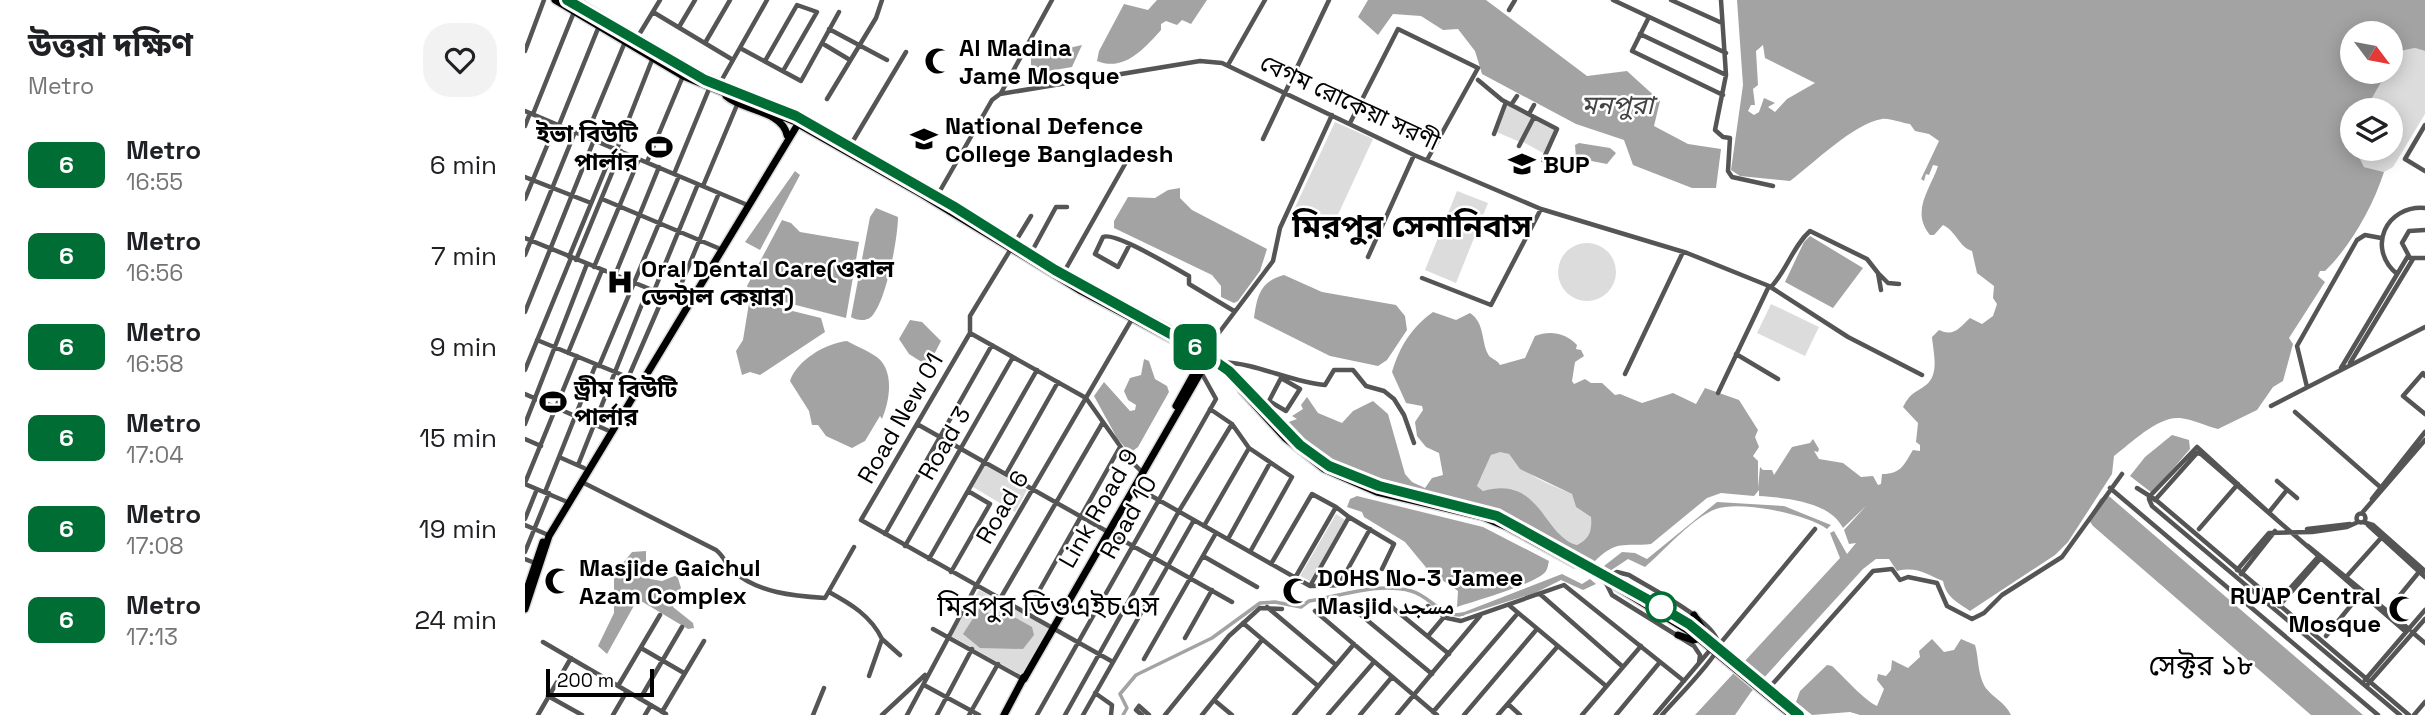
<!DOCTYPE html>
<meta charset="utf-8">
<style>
:root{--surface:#fff;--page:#f2f2f2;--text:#202124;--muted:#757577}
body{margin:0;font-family:"Space Grotesk","Noto Naskh Arabic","Noto Sans Bengali",sans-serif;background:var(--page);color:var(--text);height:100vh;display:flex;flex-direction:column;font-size:26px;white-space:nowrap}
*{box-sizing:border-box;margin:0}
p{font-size:23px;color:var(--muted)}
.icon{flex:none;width:38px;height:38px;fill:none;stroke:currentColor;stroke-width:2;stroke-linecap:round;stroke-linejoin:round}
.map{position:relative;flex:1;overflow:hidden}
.panel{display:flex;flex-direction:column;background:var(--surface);width:525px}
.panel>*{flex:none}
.badge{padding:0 14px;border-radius:10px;font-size:24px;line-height:46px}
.needle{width:46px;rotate:122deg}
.tools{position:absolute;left:1815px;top:21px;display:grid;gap:14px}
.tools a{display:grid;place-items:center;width:63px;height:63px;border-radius:50%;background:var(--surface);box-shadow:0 4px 18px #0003;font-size:35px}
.scale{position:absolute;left:21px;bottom:18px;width:108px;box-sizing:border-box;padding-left:7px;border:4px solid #000;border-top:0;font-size:19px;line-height:24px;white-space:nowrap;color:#000;-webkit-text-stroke:5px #fff;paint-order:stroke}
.map>.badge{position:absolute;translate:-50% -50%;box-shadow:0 0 0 4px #fff}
.round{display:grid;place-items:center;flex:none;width:74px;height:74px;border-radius:28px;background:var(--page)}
.head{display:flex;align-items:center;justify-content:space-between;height:119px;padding:0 28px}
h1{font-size:33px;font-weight:700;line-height:52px}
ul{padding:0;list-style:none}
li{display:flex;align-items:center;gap:21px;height:91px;padding:0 28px}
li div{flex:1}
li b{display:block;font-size:26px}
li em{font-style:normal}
li .badge{min-width:77px;font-weight:700;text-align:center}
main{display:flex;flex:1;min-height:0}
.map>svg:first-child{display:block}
.green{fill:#dcdcdc}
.water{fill:#a3a3a3;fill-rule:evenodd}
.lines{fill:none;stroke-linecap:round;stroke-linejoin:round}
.canal{stroke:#a3a3a3;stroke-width:3.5}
.major-casing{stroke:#dbdbdb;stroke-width:10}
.minor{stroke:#555;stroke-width:4.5}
.major{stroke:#000;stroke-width:7}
.rail{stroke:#000;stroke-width:2;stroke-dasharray:10 3.5 2 3.5;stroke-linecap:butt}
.line-casing{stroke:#fff;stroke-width:16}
.line{stroke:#006e34;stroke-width:10}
.stop-dot{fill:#fff;stroke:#006e34;stroke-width:3.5}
.labels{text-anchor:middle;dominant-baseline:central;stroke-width:5;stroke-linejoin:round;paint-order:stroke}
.poi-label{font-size:24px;font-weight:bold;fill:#000;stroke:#fff;text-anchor:start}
.street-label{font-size:24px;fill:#000;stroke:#fff}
.water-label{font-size:26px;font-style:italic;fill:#444;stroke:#fff}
.quarter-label{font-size:28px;fill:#000;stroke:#fff}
.district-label{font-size:32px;font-weight:bold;fill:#000;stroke:#fff}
</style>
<main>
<section class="panel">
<div class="head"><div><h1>উত্তরা দক্ষিণ</h1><p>Metro</p></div><a class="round"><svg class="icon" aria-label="heart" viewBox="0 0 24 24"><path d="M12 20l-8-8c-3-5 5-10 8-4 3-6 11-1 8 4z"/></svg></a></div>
<ul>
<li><span class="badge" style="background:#006e34;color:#fff">6</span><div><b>Metro</b><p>16:55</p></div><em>6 min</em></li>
<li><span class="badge" style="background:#006e34;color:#fff">6</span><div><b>Metro</b><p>16:56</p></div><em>7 min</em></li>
<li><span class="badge" style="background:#006e34;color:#fff">6</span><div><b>Metro</b><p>16:58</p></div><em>9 min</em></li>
<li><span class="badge" style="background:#006e34;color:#fff">6</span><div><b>Metro</b><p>17:04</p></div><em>15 min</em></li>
<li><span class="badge" style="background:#006e34;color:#fff">6</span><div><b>Metro</b><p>17:08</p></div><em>19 min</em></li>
<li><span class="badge" style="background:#006e34;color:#fff">6</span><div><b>Metro</b><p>17:13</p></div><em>24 min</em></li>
</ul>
</section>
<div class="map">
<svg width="1900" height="715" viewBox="0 0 1900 715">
<rect width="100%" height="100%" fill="#fff"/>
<path class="green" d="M1890 48 1900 51V114L1868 167 1859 172 1839 167 1830 149H1866V110H1840L1862 72H1866L1875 51Z
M982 104 1007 117 995 142 969 131Z
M1010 119 1030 129 1020 154 998 142Z
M810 122 848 139 804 234 766 216Z
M932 191 963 203 931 283 900 270Z
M1033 272a29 29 0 1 1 58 0a29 29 0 1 1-58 0Z
M1246 304 1294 327 1280 356 1232 333Z
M975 451 984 454C996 474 1026 485 1047 494L1051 507 1066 517C1068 531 1065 538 1052 545 1023 537 1026 501 979 492 971 490 965 489 958 491L952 486 966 455Z
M460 465 502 490 490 512 448 487Z
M811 514 820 520 785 581 775 576Z
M454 590 524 627 498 676 426 636Z"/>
<path class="water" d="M632 0H682L666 24 657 20 652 25 641 21 636 24V30C619 49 599 72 572 61L574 51 599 4 623 10Z
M843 0H961L1062 76 1102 71 1135 101 1129 126 1163 144 1196 149 1191 188H1167L1108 165 1099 140 1051 124 957 74 950 51 933 29 918 30 896 16 868 14 853 35 833 17Z
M1212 0H1900V51L1890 48 1875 51 1866 66V33H1827V72H1862L1840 110H1827V149H1830L1839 167 1859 172C1848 206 1826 246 1800 271H1795L1793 276 1800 282 1764 338 1768 344 1758 381 1748 387 1732 410 1693 429C1681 426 1667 419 1655 418 1633 416 1606 443 1589 456L1587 474 1543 542 1530 555 1445 611C1432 602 1421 597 1418 581 1401 574 1392 566 1372 571L1364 559H1351L1338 569 1226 692 1210 715H1170L1315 558 1305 533 1309 531 1322 554 1331 543 1324 544 1319 530 1341 506 1318 528C1304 501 1261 498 1234 496V490L1229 496 1196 493 1182 498 1126 544C1098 547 1092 539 1069 562 1037 553 1010 527 979 514 906 484 817 489 761 423L772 419 767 416 778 409 776 405 782 397 793 413 817 423 828 411 848 401 863 414 880 474 887 482 900 488 907 478 918 475 914 453 901 447 892 436 890 422 898 410 897 406 881 403 867 372C875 346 886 328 908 312L931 320 945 313C960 323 956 341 963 354 965 359 972 359 975 365L1000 358 1010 336C1025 330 1041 333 1052 345L1051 349 1056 350 1059 356 1050 362 1047 381 1049 384 1060 379 1066 383H1077L1090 395 1095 394 1117 403 1148 393 1171 404 1180 388 1214 400 1233 430 1230 437 1234 447 1228 456 1233 461V488L1235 467 1238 470H1247L1249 475 1267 447 1285 443 1288 439 1294 449 1293 452 1289 451 1294 459 1318 463 1336 477 1348 476 1353 485 1356 484 1357 474C1377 474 1379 464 1388 450L1395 451V445L1391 442 1393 423 1378 407C1386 392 1389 394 1401 385 1415 374 1408 351 1407 337L1414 330C1429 337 1434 328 1445 318L1457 324 1468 316 1472 304 1468 298 1469 286 1452 273 1447 251C1434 247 1431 231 1418 225L1409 235H1405C1385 211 1406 188 1413 166L1408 165 1404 175 1401 174 1399 181 1396 179 1414 141 1404 134 1390 131 1385 124C1376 123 1365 118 1357 119 1328 124 1289 163 1265 181L1215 176 1206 170 1218 85ZM1238 45 1240 58 1290 83 1262 99 1250 112 1243 107 1250 103 1239 98 1234 112 1229 115 1223 111 1226 105H1230L1228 89 1233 85 1231 51ZM975 452 984 454 995 469 1047 494 1051 507 1066 517C1067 531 1065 538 1052 545 1018 536 1016 475 958 491L952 486 966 455Z
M513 43 544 48 557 45 547 67 524 71 506 65V54Z
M1054 143 1085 148 1091 153 1082 164 1051 158 1050 145Z
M270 171 275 175 235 250 220 242Z
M655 188V198L667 210 742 249 735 271 713 301 709 303 696 297V286L687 275 589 228V221L603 197 630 198 643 190Z
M351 208 373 217C373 238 361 303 346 317 340 322 331 320 326 317L345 217Z
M257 220 266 223 275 232 334 242 321 318 225 293 222 286Z
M1285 236 1338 268 1308 308 1260 282 1279 242Z
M759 275 797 292 871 305 880 316 882 330 862 360 853 366 805 356 729 318C732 295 736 281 759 275Z
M231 302 296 318 300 332 235 375 225 372 217 375 211 351 218 340 224 303Z
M385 320 397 322 416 341 403 366 384 354 374 339Z
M322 341C331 346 339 349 347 354 371 366 365 400 357 419L355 416 340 441 327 448 301 436 293 425H287L284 411 265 381C272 360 301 343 322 341Z
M619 359 624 361 630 379 642 386 644 392 613 447 605 453 592 438 569 396 579 382 605 411 610 410 611 405 603 400 599 391 605 378 616 375Z
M1647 435 1664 440 1665 449 1627 493 1605 476 1620 457Z
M1581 495 1585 497 1838 715H1786L1568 526 1563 519 1575 499Z
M832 496 958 527 1024 561C1023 564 1023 568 1021 571 1014 583 947 602 932 607L933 591 904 571 880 542 839 517 837 512 822 507 825 499Z
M1192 502 1259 506 1306 525 1302 529C1281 514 1215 500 1191 509 1168 517 1139 551 1120 567L1103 559 1085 571 1079 566 1097 552 1110 553 1122 559Z
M121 551V574L125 579 137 581 152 575 156 588 149 598 148 607 168 623 169 628 163 629 116 601 111 602 82 654 73 646 89 613V574L107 552Z
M1037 574 1057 584 1065 579 1071 584 1058 590 1036 580 1010 593 933 617 934 614Z
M454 609 471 616 482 613 507 627 509 635 498 649 455 648 438 634Z
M1407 639 1419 652 1429 650 1436 639 1450 645C1454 658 1452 673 1460 687 1468 698 1480 702 1486 715H1335L1325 712 1287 715 1271 702 1275 691 1302 665 1307 666C1318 676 1340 701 1352 706L1359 689 1352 680 1353 674 1361 676 1366 670 1367 660 1383 668 1395 657 1394 651Z"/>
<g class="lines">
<path class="canal" d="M598 715 602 708 595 694 611 675 687 638 735 603 750 602 776 607 784 601C816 596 853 582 886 591 906 596 916 619 938 614"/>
<g class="major-casing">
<path id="major" d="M30 0 158 76 268 121
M50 0 159 67 272 117
M201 96C217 111 257 110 262 135
M275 119 400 189 557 284 677 346 703 368 717 391 760 438 799 469 852 492 958 517 982 527 1050 564 1071 569 1166 624 1275 715
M651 406 681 352
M1080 580 1167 633 1266 715
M0 595 18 542
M0 609 24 536 273 124 398 195 556 291 687 361
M1153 635 1168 640 1176 638 1179 631 1169 615
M499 679 685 356
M479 715 499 677"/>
</g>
<path class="minor" d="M1088 0 1201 53
M1146 0 1197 23
M1196 0 1201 75 1190 130 1198 137 1205 138 1203 171 1207 177 1248 186
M984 10 990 0
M128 12 208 60
M1124 17 1107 51 1198 95
M154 27 170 0
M304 29 362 60
M1115 34 1201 75
M112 38 135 0
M180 43 205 0
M300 45 325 60
M215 48 276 81 314 12
M0 51 19 0
M240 61 272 5 292 12 258 71
M703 65 740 0
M953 80 977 100 1009 117 994 146
M195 83 242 0
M476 93 527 0
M302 99 351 18 357 0
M986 105 992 96
M0 111 220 204
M8 114 49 12
M1004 114 1009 105
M1009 117 1032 129 1018 160
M825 123 873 29 953 68 902 160
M34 125 74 26
M1900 125 1880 159 1900 171
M0 126 5 113
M969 134 981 102
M61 136 100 42
M738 139 804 0
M325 146 381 52
M92 149 127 60
M122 162 158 76
M149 174 184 89
M0 177 66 203
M178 186 212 105
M412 196 467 100 475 94 675 61 697 63 889 155 1016 209 1162 253 1244 286 1323 337 1397 375
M0 199 31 124
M77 199 193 248
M1900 230 1884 231 1877 243 1885 258H1900
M0 238 159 303
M605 244 593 267 570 254 578 237C590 231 649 268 664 276V284L709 311
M506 253 531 207H542
M0 255 50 132
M44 257 89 148
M843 257 889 155
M51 260 96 151
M69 267 114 159
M539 272 604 157
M1354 274 1363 283 1374 284
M1872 274C1841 248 1861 205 1900 208
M90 275 134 167
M897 278 966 305 1016 209
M1246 287C1262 270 1268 246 1285 231L1342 259 1353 273 1356 290
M89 289 96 278
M129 291 173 184
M150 299 194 193
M0 312 69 140
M445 333 336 520 588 662
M445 333 561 398 605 460 616 471
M445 333V316L506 216
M12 340 112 381
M681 350 748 261 755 228 807 115
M43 353 77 270
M1211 354 1253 379
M696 362C732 363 765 382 800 385L809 370H828L841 386 859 391 869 399 879 415 889 443
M1825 363 1888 259
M74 366 154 176
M1816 368 1883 256
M0 370 46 258
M1100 374 1158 252
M1900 376 1898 373 1878 396 1900 414
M103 378 139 295
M756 378 775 389 761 411 744 401Z
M1782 387 1772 346 1832 240 1840 235 1856 238
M1193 393 1244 286
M0 394 82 430
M10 398 62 264
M1746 406 1900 327
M685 409 707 424 724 448 767 477 725 552
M1770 412 1854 486
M0 424 9 401
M392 424 707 602
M0 439 16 446
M53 465 123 289
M59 468 34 457 71 364
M481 474 533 382
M1752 481 1772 498
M57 482 191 550C199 556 201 565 208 571 233 593 269 596 300 598L329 547
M0 483 52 356
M0 484 40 501
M609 486 785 586
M1585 488 1853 715
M1612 488 1631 500 1884 715
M20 492 34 457
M1624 497 1672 447 1751 519
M1624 499 1627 506 1875 715
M1847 499 1900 432
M1630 500 1672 453 1676 454 1881 632
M1745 511 1762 490
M1837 513 1900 440
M1831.5 518a4.5 4.5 0 1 1 9 0a4.5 4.5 0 1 1-9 0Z
M0 519 12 489
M1838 522 1848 525 1900 571
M0 525 21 534
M1843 525 1900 577
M679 526 724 448
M1674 529 1713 484
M1782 529 1825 524
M360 534 467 345
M703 539 745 463
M380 546 488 357
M1783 546 1884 629
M0 552 24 493
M678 556 732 587
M0 559 10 563
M404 559 512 370
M746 564 787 494 811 507
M1712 570 1744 533 1787 532 1822 527 1833 522
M426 572 465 504 443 491
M1716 574 1750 531
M1822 576 1856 538
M1084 577 1092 572 1104 575C1121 586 1200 625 1193 648 1188 662 1148 702 1137 715
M770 578 811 507 824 517
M1080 581 1087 595 1169 646 1175 655 1174 663
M814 585 845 529
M785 586 824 517 869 544 857 569
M786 586 819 585
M304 592C326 604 346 616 357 639L344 676
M1015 594 1098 667
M475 599 578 422
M862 603 924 654
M1751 604 1793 557
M825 606 907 674
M903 606 922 618 936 621 1039 585 1159 681
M985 606 1081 686
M1754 606 1795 559
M742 607 811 665
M790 611 912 715
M1862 611 1894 572
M501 614 595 447
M718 623 793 686
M408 629 498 679
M1887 632 1900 643
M903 636 919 617
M1801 636 1836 593
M660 638 687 590
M357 639 375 655
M18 642 141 714
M1194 645 1290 529
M116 648 159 673
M619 659 691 533
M1840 680 1900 610
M1843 684 1900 619
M399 685 454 715
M93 686 135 615
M1243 689 1348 571 1367 569 1375 580 1383 577 1412 583 1422 606 1447 619 1459 613 1477 595 1537 557 1597 474
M570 693 587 705 586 715
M23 696 57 715
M115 699 157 627
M689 700 707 715
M983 704 995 715
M614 706 624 715
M614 706 611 710 617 715
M137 712 179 641
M908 712 993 613
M13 715 46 658
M88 715 102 691
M120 715 126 705
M288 715 299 688
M357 715 400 675
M382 715 451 586 607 319
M412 715 447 649
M444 715 473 664
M512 715 691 399 676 372
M540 715 654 511 707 424
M558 715 669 520
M640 715 704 636 735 608 757 609
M677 715 737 640
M769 715 829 644
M803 715 849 662
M835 715 867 677
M872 715 955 616
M939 715 1012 629
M973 715 1033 646
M1057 715 1116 646
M1091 715 1135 662
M1130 715 1186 649
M1889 715 1900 702"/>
<use href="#major" class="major"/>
<path class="rail" d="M42 0 180 80 271 116 427 206 530 270 673 349 704 371 775 445 804 465 854 486 972 516 1136 608 1164 624 1274 715"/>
</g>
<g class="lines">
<g class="line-casing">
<path id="line" d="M42 0 180 80 271 116 428 206 530 270 673 349 704 371 775 445 804 466 854 486 972 516 1120 598 1164 624 1274 715"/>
</g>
<use href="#line" class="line"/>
</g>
<defs>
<g id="mosque-bare" transform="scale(2.1)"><path d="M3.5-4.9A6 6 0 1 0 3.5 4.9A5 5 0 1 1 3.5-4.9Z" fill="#000" stroke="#fff" stroke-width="2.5" paint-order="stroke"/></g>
<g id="university-bare" transform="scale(2.1)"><path d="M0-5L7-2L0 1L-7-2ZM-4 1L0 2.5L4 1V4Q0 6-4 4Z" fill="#000" stroke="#fff" stroke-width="2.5" paint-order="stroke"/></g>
<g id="stadium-bare" transform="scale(2.1)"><path d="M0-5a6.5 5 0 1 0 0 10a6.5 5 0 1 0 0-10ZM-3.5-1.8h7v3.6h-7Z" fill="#000" stroke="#fff" stroke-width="2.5" paint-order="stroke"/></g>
<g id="hospital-bare" transform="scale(2.1)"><path d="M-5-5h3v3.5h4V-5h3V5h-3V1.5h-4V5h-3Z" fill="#000" stroke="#fff" stroke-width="2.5" paint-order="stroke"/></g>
</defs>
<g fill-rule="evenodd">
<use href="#mosque-bare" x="413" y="61"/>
<use href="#university-bare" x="399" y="139"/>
<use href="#stadium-bare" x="134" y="147"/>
<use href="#university-bare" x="997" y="164"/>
<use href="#hospital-bare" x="95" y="282"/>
<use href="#stadium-bare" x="28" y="402"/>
<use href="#mosque-bare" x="33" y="581"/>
<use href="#mosque-bare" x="771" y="591"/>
<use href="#mosque-bare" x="1877" y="609"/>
</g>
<circle class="stop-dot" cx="1136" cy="607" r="14"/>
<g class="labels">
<g class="poi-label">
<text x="434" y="47">Al Madina<tspan x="434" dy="28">Jame Mosque</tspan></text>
<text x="420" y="125">National Defence<tspan x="420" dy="28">College Bangladesh</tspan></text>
<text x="113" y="133" text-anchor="end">ইভা বিউটি<tspan x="113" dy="28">পার্লার</tspan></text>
<text x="1018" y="164">BUP</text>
<text x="116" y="268">Oral Dental Care(ওরাল<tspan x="116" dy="28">ডেন্টাল কেয়ার)</tspan></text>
<text x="49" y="388">ড্রীম বিউটি<tspan x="49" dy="28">পার্লার</tspan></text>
<text x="54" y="567">Masjide Gaichul<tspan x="54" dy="28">Azam Complex</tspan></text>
<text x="792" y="577">DOHS No-3 Jamee<tspan x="792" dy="28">Masjid مسجد</tspan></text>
<text x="1856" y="595" text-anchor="end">RUAP Central<tspan x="1856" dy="28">Mosque</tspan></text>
</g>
<g class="street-label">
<text transform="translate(825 102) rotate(25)">বেগম রোকেয়া সরণী</text>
<text transform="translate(375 418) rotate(-60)">Road New 01</text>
<text transform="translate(419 443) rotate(-60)">Road 3</text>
<text transform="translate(477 507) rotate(-60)">Road 6</text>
<text transform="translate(573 508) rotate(-60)">Link Road 9</text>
<text transform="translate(603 517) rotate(-61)">Road 10</text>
</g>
<g class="water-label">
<text x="1092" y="105">মনপুরা</text>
</g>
<g class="quarter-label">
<text x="523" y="606">মিরপুর ডিওএইচএস</text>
<text x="1676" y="665">সেক্টর ১৮</text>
</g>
<g class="district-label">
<text x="887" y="226">মিরপুর সেনানিবাস</text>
</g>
</g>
</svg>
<div class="tools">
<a><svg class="needle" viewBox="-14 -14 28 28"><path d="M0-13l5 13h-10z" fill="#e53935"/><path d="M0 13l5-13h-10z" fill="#757577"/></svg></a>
<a><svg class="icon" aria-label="layers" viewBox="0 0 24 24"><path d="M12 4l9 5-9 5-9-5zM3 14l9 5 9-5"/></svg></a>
</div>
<div class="scale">200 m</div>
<b class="badge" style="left:670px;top:347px;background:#006e34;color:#fff">6</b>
</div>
</main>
